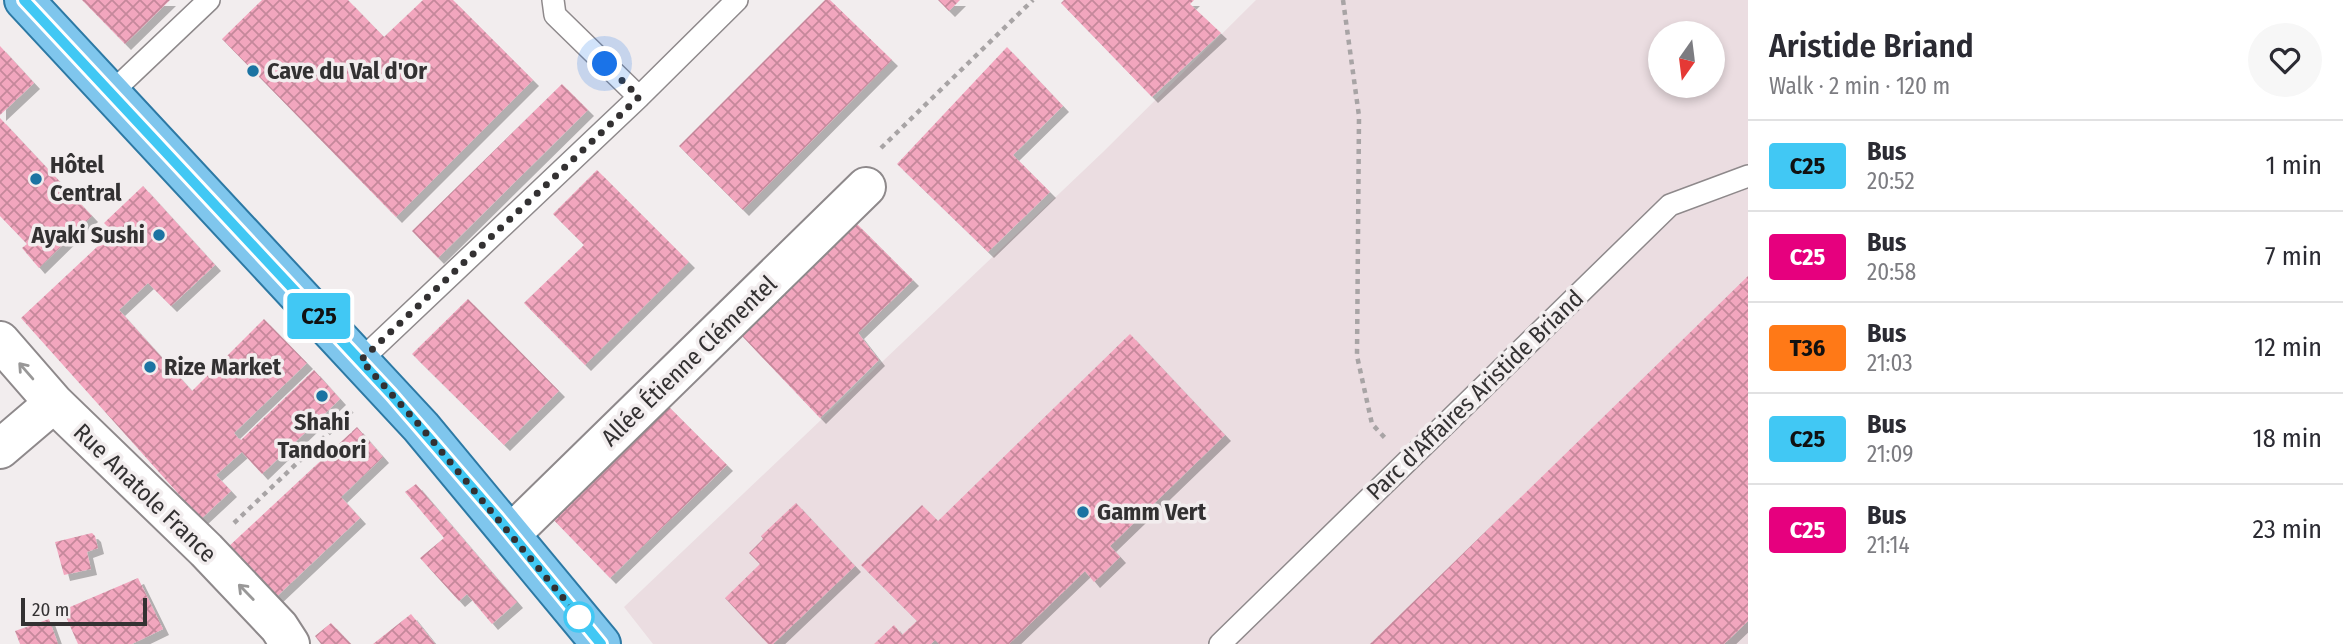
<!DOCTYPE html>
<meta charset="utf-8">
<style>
:root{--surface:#fff;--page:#f7f7f7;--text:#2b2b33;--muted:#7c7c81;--line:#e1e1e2}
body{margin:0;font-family:"Fira Sans Condensed",sans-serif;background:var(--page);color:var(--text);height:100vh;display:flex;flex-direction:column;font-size:26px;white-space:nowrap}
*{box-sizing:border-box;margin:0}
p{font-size:23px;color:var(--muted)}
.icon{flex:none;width:38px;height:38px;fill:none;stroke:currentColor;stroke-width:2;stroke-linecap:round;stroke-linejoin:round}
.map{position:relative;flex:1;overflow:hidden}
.side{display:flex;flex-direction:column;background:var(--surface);width:595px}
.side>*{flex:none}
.badge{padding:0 14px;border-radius:5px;font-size:24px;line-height:46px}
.needle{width:46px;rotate:194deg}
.buttons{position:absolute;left:1648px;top:21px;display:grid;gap:14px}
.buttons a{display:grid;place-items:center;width:77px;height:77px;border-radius:50%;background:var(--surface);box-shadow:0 4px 10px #0003;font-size:35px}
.scale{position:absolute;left:21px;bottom:18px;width:126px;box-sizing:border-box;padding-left:7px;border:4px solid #333132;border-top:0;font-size:19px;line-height:24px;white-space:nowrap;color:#333132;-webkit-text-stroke:5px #f2edee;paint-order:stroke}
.you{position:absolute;width:35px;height:35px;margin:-18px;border:5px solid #fff;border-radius:50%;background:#1a73e8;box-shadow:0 0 0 10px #1a73e833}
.map>.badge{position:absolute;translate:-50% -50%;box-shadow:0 0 0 4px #fff}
.round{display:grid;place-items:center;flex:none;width:74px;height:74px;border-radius:37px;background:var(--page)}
.summary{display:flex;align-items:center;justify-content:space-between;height:119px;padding:0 21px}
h1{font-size:33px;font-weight:600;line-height:52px}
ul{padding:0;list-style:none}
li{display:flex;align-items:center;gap:21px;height:91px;padding:0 21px;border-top:2px solid var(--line)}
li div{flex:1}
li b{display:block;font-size:26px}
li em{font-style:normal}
li .badge{min-width:77px;font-weight:700;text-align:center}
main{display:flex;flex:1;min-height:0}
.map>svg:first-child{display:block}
.built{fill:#ebdde1;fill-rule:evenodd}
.building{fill:url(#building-cross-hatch);filter:url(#shadow)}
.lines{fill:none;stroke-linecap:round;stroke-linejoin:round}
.lane-casing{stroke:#8e898b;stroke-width:24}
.street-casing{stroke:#8e898b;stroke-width:42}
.primary-casing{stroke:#2d79a4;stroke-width:42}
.path{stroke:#a8a4a5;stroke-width:4.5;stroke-dasharray:5 5;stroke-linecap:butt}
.lane{stroke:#fff;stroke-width:21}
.street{stroke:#fff;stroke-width:38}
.primary{stroke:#7fc6ed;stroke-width:38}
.oneway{stroke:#999898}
.line-casing{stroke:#fff;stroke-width:16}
.line{stroke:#41c8f4;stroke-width:10}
.walk{stroke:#333132;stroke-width:7;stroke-dasharray:0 12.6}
.poi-dot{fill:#1b73a2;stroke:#f2edee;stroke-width:2.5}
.stop-dot{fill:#fff;stroke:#41c8f4;stroke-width:3.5}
.labels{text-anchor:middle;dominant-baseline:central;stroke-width:7;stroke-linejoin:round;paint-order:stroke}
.poi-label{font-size:24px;font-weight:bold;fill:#333132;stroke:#f2edee;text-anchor:start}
.street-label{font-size:24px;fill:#333132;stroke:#f2edee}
</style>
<main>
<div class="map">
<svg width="1748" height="644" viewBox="0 0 1748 644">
<defs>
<pattern id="building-cross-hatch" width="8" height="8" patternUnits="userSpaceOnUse" patternTransform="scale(1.75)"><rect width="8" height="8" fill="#f2a6be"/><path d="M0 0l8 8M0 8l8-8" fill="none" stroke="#c5889b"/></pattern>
<filter id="shadow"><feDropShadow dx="6" dy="6" stdDeviation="0" flood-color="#0004"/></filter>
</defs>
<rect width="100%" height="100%" fill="#f2edee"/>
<path class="built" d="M1256 0H1748V644H653L624 607 1103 152ZM1661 33H1713V86H1661Z"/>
<path class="building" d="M82 0H170L125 44Z
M262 0H348L384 37 423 0H453L533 80 396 217 222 39Z
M825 0H830L892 60 743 210 679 146Z
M938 0H960L949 11Z
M1064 0H1194L1190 4 1221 33 1152 97 1061 3Z
M0 46 34 83 0 115Z
M1007 47 1063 106 1013 155 1050 192 988 252 897 164Z
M562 84 588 110 438 258 412 231Z
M0 118 92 216 39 268 22 248 27 244 0 216Z
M597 170 689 262 585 365 524 303 584 245 553 214Z
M143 186 215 265 171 306 148 283 119 310 192 391 264 319 307 363 234 433 238 438 241 440 314 370 340 399 262 474 242 452 216 475 231 491 201 519 21 318 113 232 104 223Z
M857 224 913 280 858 333 879 360 820 418 742 336Z
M1748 276V621L1724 644H1370Z
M468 299 559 391 504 445 412 354Z
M1130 334 1225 435 1110 546 1120 557 1094 582 1085 571 1009 644H939L935 640 931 644H874L894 625 902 635 917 621 861 565 922 505 938 521Z
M659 397 727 465 610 578 545 511Z
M357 427 383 457 341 497 360 518 273 600 227 548Z
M416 484 517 602 492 624 467 594 459 601 420 558 444 538 405 492Z
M796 503 855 566 773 644H768L725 598 760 564 749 553 763 539 761 536Z
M92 533 95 536 98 548 87 552 91 569 64 575 55 542Z
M138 578 163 629 132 644H78L63 610Z
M411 614 435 644H373Z
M49 619 58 644H20L15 631Z
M331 623 351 644H321L315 636Z"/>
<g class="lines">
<g class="lane-casing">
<path id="lane" d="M553 0 555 15 639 97
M111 93 209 0
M361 360 639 97 737 0
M1220 644 1670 205 1748 176"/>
</g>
<g class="street-casing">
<path id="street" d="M0 341 54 403 206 550 279 627 290 644
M0 449 54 403
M511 534 866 187"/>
</g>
<g class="primary-casing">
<path id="primary" d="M24 0 421 427 601 644"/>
</g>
<path class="path" d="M1343 0 1359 116 1357 356 1372 424 1386 439
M881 148 1033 0
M234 523 352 411"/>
<use href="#lane" class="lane"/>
<use href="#street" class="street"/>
<use href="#primary" class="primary"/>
</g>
<defs><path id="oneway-shaft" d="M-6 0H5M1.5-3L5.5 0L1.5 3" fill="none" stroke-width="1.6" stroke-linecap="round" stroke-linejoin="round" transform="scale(1.75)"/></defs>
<g class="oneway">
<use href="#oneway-shaft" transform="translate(26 371) rotate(-131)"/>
<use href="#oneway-shaft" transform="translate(246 592) rotate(-134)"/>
</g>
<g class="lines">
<g class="line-casing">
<path id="line" d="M24 0 391 394 498 518 601 644"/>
</g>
<use href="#line" class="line"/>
<path class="walk" d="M579 617 421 427 361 360 639 97 605 64"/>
</g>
<g class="poi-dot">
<circle cx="253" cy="71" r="7"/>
<circle cx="36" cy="179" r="7"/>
<circle cx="159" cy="235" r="7"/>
<circle cx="150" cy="367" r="7"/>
<circle cx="322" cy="396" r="7"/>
<circle cx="1083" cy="512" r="7"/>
</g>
<circle class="stop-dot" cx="579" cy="617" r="14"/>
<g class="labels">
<g class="poi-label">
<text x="267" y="71">Cave du Val d'Or</text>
<text x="50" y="165">Hôtel<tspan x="50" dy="28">Central</tspan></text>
<text x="145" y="235" text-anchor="end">Ayaki Sushi</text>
<text x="164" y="367">Rize Market</text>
<text x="322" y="422" text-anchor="middle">Shahi<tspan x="322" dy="28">Tandoori</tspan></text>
<text x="1097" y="512">Gamm Vert</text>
</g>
<g class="street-label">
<text transform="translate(689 361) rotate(-44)">Allée Étienne Clémentel</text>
<text transform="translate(1475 395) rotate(-44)">Parc d'Affaires Aristide Briand</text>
<text transform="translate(145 493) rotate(44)">Rue Anatole France</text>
</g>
</g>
</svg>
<div class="buttons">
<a><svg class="needle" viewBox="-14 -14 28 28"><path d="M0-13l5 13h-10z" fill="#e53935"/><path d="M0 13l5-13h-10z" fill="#7c7c81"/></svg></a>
</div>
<div class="scale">20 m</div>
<div class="you" style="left:605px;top:64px"></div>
<b class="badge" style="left:319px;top:316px;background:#41c8f4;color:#111">C25</b>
</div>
<section class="side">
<div class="summary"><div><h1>Aristide Briand</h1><p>Walk · 2 min · 120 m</p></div><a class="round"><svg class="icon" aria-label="heart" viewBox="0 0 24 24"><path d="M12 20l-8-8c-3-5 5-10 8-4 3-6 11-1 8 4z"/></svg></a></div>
<ul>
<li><span class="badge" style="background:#41c8f4;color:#111">C25</span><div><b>Bus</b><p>20:52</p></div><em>1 min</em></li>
<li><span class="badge" style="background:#e6007e;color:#fff">C25</span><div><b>Bus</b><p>20:58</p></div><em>7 min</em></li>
<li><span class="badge" style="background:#ff7917;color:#111">T36</span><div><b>Bus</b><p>21:03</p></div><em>12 min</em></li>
<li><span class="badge" style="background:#41c8f4;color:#111">C25</span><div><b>Bus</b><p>21:09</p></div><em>18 min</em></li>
<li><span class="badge" style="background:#e6007e;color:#fff">C25</span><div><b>Bus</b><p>21:14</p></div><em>23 min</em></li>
</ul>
</section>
</main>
